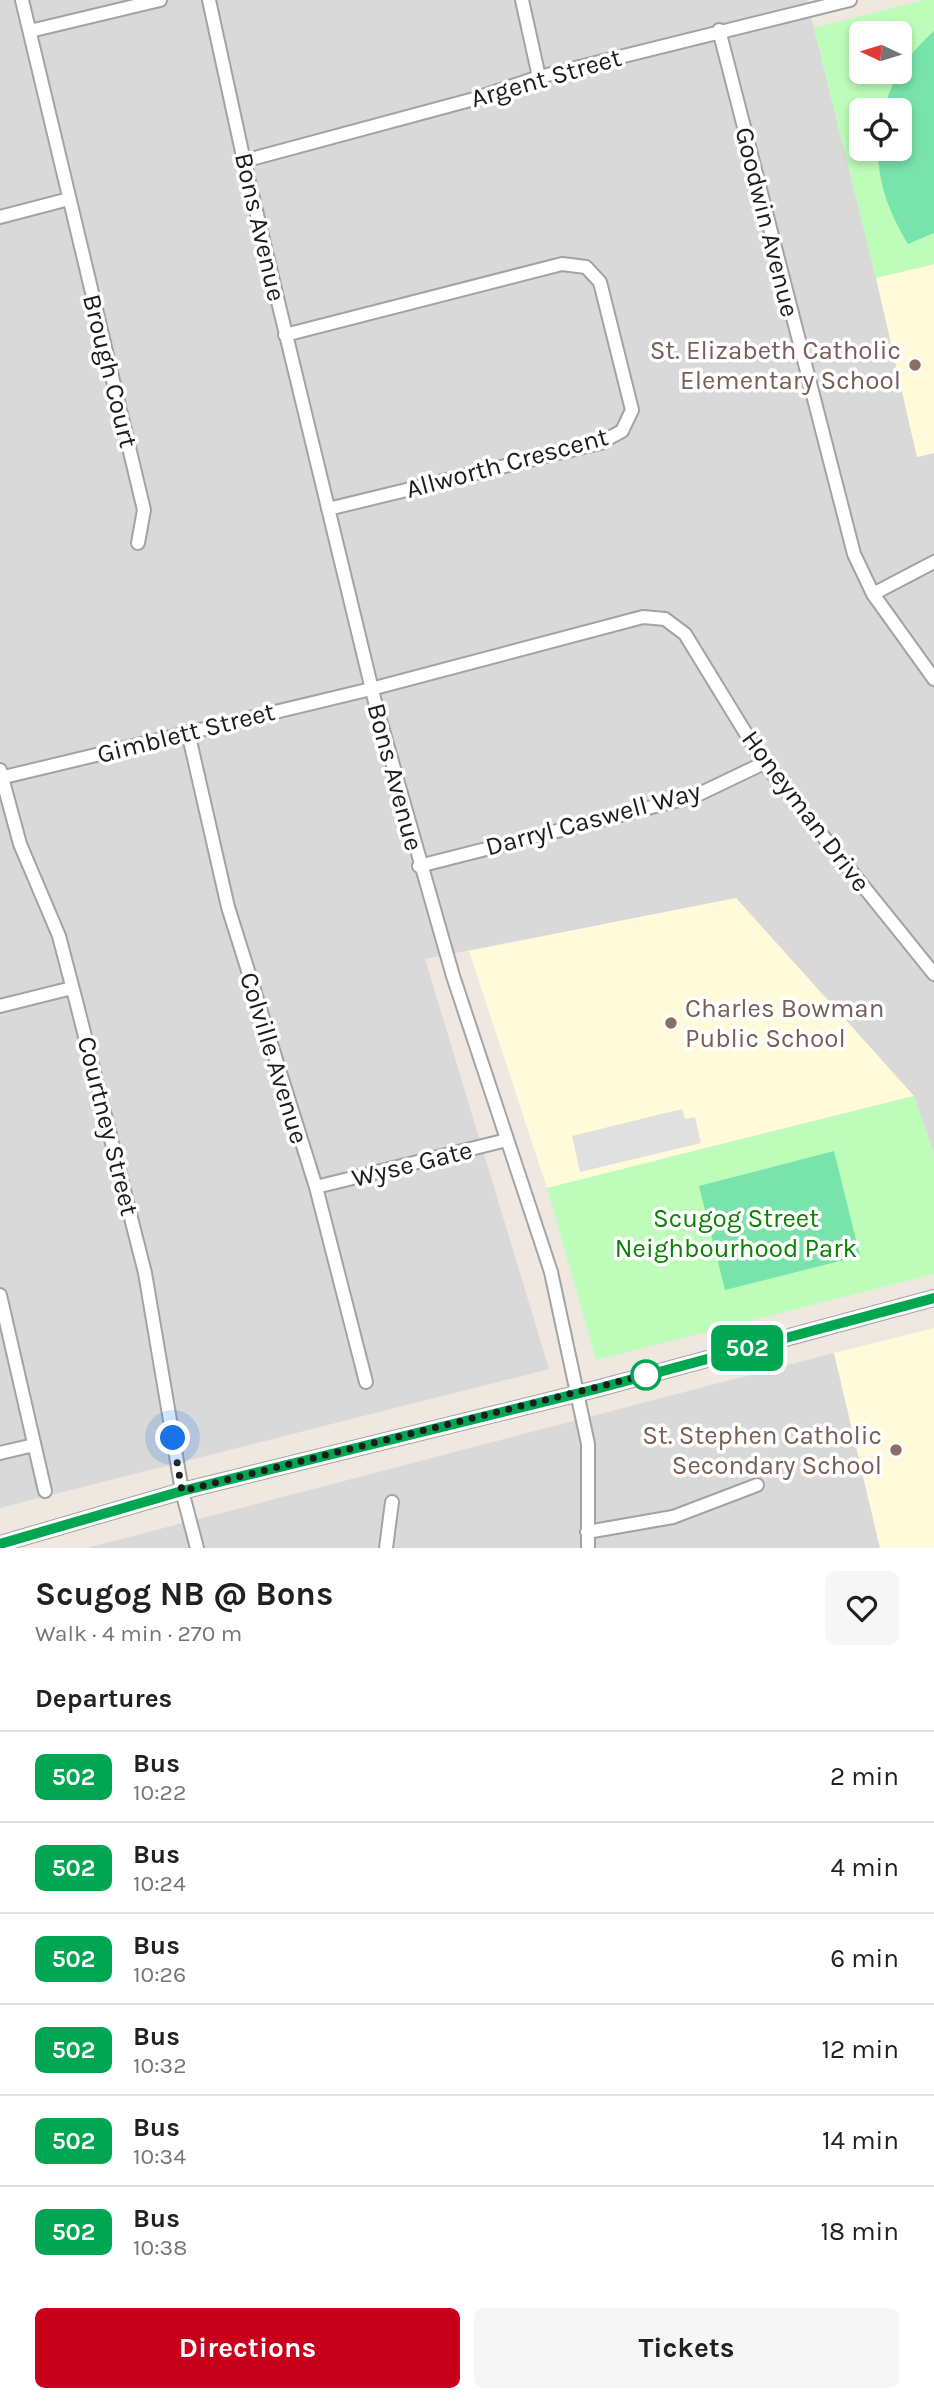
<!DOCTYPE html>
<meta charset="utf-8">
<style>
:root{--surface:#fff;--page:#f6f6f6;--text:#202124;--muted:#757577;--line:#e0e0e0;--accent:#c8001c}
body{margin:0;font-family:Karla,sans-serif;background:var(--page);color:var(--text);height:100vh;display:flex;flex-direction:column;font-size:26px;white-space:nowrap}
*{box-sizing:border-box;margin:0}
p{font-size:23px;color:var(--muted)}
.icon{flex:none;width:38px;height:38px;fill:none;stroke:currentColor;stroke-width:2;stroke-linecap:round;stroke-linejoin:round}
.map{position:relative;height:1548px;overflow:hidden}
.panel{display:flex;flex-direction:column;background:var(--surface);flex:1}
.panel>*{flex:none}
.badge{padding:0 14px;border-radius:10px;font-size:24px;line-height:46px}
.needle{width:46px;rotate:274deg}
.tools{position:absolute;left:849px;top:21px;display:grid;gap:14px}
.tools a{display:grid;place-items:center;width:63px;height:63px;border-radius:10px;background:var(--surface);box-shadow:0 4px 10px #0003;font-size:35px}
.you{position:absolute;width:35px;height:35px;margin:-18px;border:5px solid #fff;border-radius:50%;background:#1a73e8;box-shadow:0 0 0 10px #1a73e833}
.map>.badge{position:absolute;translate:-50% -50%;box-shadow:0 0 0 4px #fff}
h2{padding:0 35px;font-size:26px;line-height:63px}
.round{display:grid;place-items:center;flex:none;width:74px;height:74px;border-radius:10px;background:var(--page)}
.overview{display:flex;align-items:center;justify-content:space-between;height:119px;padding:0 35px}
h1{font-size:33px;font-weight:700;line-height:52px}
.action{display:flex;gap:14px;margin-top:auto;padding:14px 35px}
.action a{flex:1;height:80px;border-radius:10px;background:var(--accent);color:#fff;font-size:28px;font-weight:700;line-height:80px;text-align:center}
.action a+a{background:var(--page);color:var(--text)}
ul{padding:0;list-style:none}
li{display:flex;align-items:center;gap:21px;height:91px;padding:0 35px;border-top:2px solid var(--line)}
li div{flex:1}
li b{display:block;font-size:26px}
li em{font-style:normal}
li .badge{min-width:77px;font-weight:700;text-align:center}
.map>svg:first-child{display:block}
.residential{fill:#dad9d9}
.education{fill:#fffad9}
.park{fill:#bdfdb9;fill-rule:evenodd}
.pitch{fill:#78e4ab}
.parking{fill:#e0e0e0}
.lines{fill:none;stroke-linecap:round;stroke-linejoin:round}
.minor-casing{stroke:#a3a3a3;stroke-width:16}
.tertiary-casing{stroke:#a3a3a3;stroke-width:18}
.minor{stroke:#fff;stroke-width:12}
.tertiary{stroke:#fff;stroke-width:14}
.line-casing{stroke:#fff;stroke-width:16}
.line{stroke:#00a651;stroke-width:10}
.walk{stroke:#1c1c1c;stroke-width:7;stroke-dasharray:0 12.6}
.education-dot{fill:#8d6e63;stroke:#fff;stroke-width:2.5}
.stop-dot{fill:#fff;stroke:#00a651;stroke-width:3.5}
.labels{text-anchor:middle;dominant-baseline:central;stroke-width:7;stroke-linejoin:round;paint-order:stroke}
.street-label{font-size:26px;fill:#1c1c1c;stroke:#fff}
.education-label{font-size:26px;fill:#785e54;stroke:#fff;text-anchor:end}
.park-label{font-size:26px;fill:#0a8103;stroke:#fff}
</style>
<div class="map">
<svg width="934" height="1548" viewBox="0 0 934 1548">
<rect width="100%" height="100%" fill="#eee8e1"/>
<path class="residential" d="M0 0H807L876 278 917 457 934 453V1154L914 1096 736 898 425 959 549 1369 0 1508Z
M834 1353 880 1548H87Z"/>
<path class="education" d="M934 264V453L917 457 876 278Z
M736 898 914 1096 547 1188 469 951Z
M934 1328V1548H880L834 1353Z"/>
<path class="park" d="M924 0H934V264L876 278 814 28ZM861 33H900V72H861ZM861 110H900V149H861Z
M914 1096 934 1154V1274L596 1360 547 1188Z"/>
<path class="pitch" d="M934 31V233L908 244C890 214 878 185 878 149H900V110H884C892 78 909 53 934 31Z
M834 1151 860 1256 725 1290 699 1186Z"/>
<path class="parking" d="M682 1109 685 1119 695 1117 701 1143 580 1172 572 1136Z"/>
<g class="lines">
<g class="minor-casing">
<path id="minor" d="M22 0 144 510 138 543
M209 0 244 161 375 702 453 976 551 1272 588 1444V1548
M522 0 539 77
M719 30 854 554 873 594 934 679
M30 31 160 0
M244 161 474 99 539 77 850 0
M0 217 69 199
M285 335 562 264 586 267 600 282 632 410 622 431 600 443 328 509
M873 594 934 562
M188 732 228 907 316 1187 366 1382
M0 770 20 844 59 936 76 1001 145 1273 182 1491 197 1548
M0 778 371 689 643 617 665 619 685 634 764 763 934 974
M419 866 695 796 764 763
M0 1006 72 988
M316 1187 507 1140
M0 1295 45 1491
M0 1453 34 1445
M587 1532 673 1517 757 1485
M386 1548 392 1502"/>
</g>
<g class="tertiary-casing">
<path id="tertiary" d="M0 1544 182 1491 596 1389 934 1298"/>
</g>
<use href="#minor" class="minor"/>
<use href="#tertiary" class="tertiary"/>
</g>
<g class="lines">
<g class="line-casing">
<path id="line" d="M0 1544 182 1491 596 1389 934 1298"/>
</g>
<use href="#line" class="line"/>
<path class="walk" d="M173 1438 182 1491 653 1373 646 1375"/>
</g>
<g class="education-dot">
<circle cx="915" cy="365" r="7"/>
<circle cx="671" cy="1023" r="7"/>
<circle cx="896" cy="1450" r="7"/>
</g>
<circle class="stop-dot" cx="646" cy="1375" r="14"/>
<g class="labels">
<g class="street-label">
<text transform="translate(546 78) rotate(-16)">Argent Street</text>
<text transform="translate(767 222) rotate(76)">Goodwin Avenue</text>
<text transform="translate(260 227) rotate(77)">Bons Avenue</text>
<text transform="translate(110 371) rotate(76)">Brough Court</text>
<text transform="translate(507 463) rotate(-15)">Allworth Crescent</text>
<text transform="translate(186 733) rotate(-14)">Gimblett Street</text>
<text transform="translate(395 777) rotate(75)">Bons Avenue</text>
<text transform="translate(806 811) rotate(53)">Honeyman Drive</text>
<text transform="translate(593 819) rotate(-15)">Darryl Caswell Way</text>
<text transform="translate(274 1058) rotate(73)">Colville Avenue</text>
<text transform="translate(108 1126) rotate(76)">Courtney Street</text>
<text transform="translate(412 1164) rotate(-14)">Wyse Gate</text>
</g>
<g class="education-label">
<text x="901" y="350">St. Elizabeth Catholic<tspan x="901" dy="30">Elementary School</tspan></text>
<text x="685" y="1008" text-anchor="start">Charles Bowman<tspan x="685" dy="30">Public School</tspan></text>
<text x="882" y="1435">St. Stephen Catholic<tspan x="882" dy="30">Secondary School</tspan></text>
</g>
<g class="park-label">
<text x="736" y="1218">Scugog Street<tspan x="736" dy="30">Neighbourhood Park</tspan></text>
</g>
</g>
</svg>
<div class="tools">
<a><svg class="needle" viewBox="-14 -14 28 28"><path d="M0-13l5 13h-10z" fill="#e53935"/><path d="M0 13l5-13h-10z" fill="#757577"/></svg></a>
<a><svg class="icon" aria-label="locate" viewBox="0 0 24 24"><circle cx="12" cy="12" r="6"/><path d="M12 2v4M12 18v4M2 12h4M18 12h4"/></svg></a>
</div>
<div class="you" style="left:173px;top:1438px"></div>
<b class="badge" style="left:747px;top:1348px;background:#00a651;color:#fff">502</b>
</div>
<section class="panel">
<div class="overview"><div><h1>Scugog NB @ Bons</h1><p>Walk · 4 min · 270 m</p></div><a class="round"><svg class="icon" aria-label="heart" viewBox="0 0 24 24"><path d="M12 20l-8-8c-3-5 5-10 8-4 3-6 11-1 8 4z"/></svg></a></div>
<h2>Departures</h2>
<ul>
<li><span class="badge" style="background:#00a651;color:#fff">502</span><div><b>Bus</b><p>10:22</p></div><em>2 min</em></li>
<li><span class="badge" style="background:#00a651;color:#fff">502</span><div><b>Bus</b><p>10:24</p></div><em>4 min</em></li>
<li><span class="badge" style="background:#00a651;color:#fff">502</span><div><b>Bus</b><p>10:26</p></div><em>6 min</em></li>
<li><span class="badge" style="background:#00a651;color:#fff">502</span><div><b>Bus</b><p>10:32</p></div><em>12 min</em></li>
<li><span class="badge" style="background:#00a651;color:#fff">502</span><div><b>Bus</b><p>10:34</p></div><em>14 min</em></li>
<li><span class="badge" style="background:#00a651;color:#fff">502</span><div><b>Bus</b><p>10:38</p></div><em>18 min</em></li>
</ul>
<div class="action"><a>Directions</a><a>Tickets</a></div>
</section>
